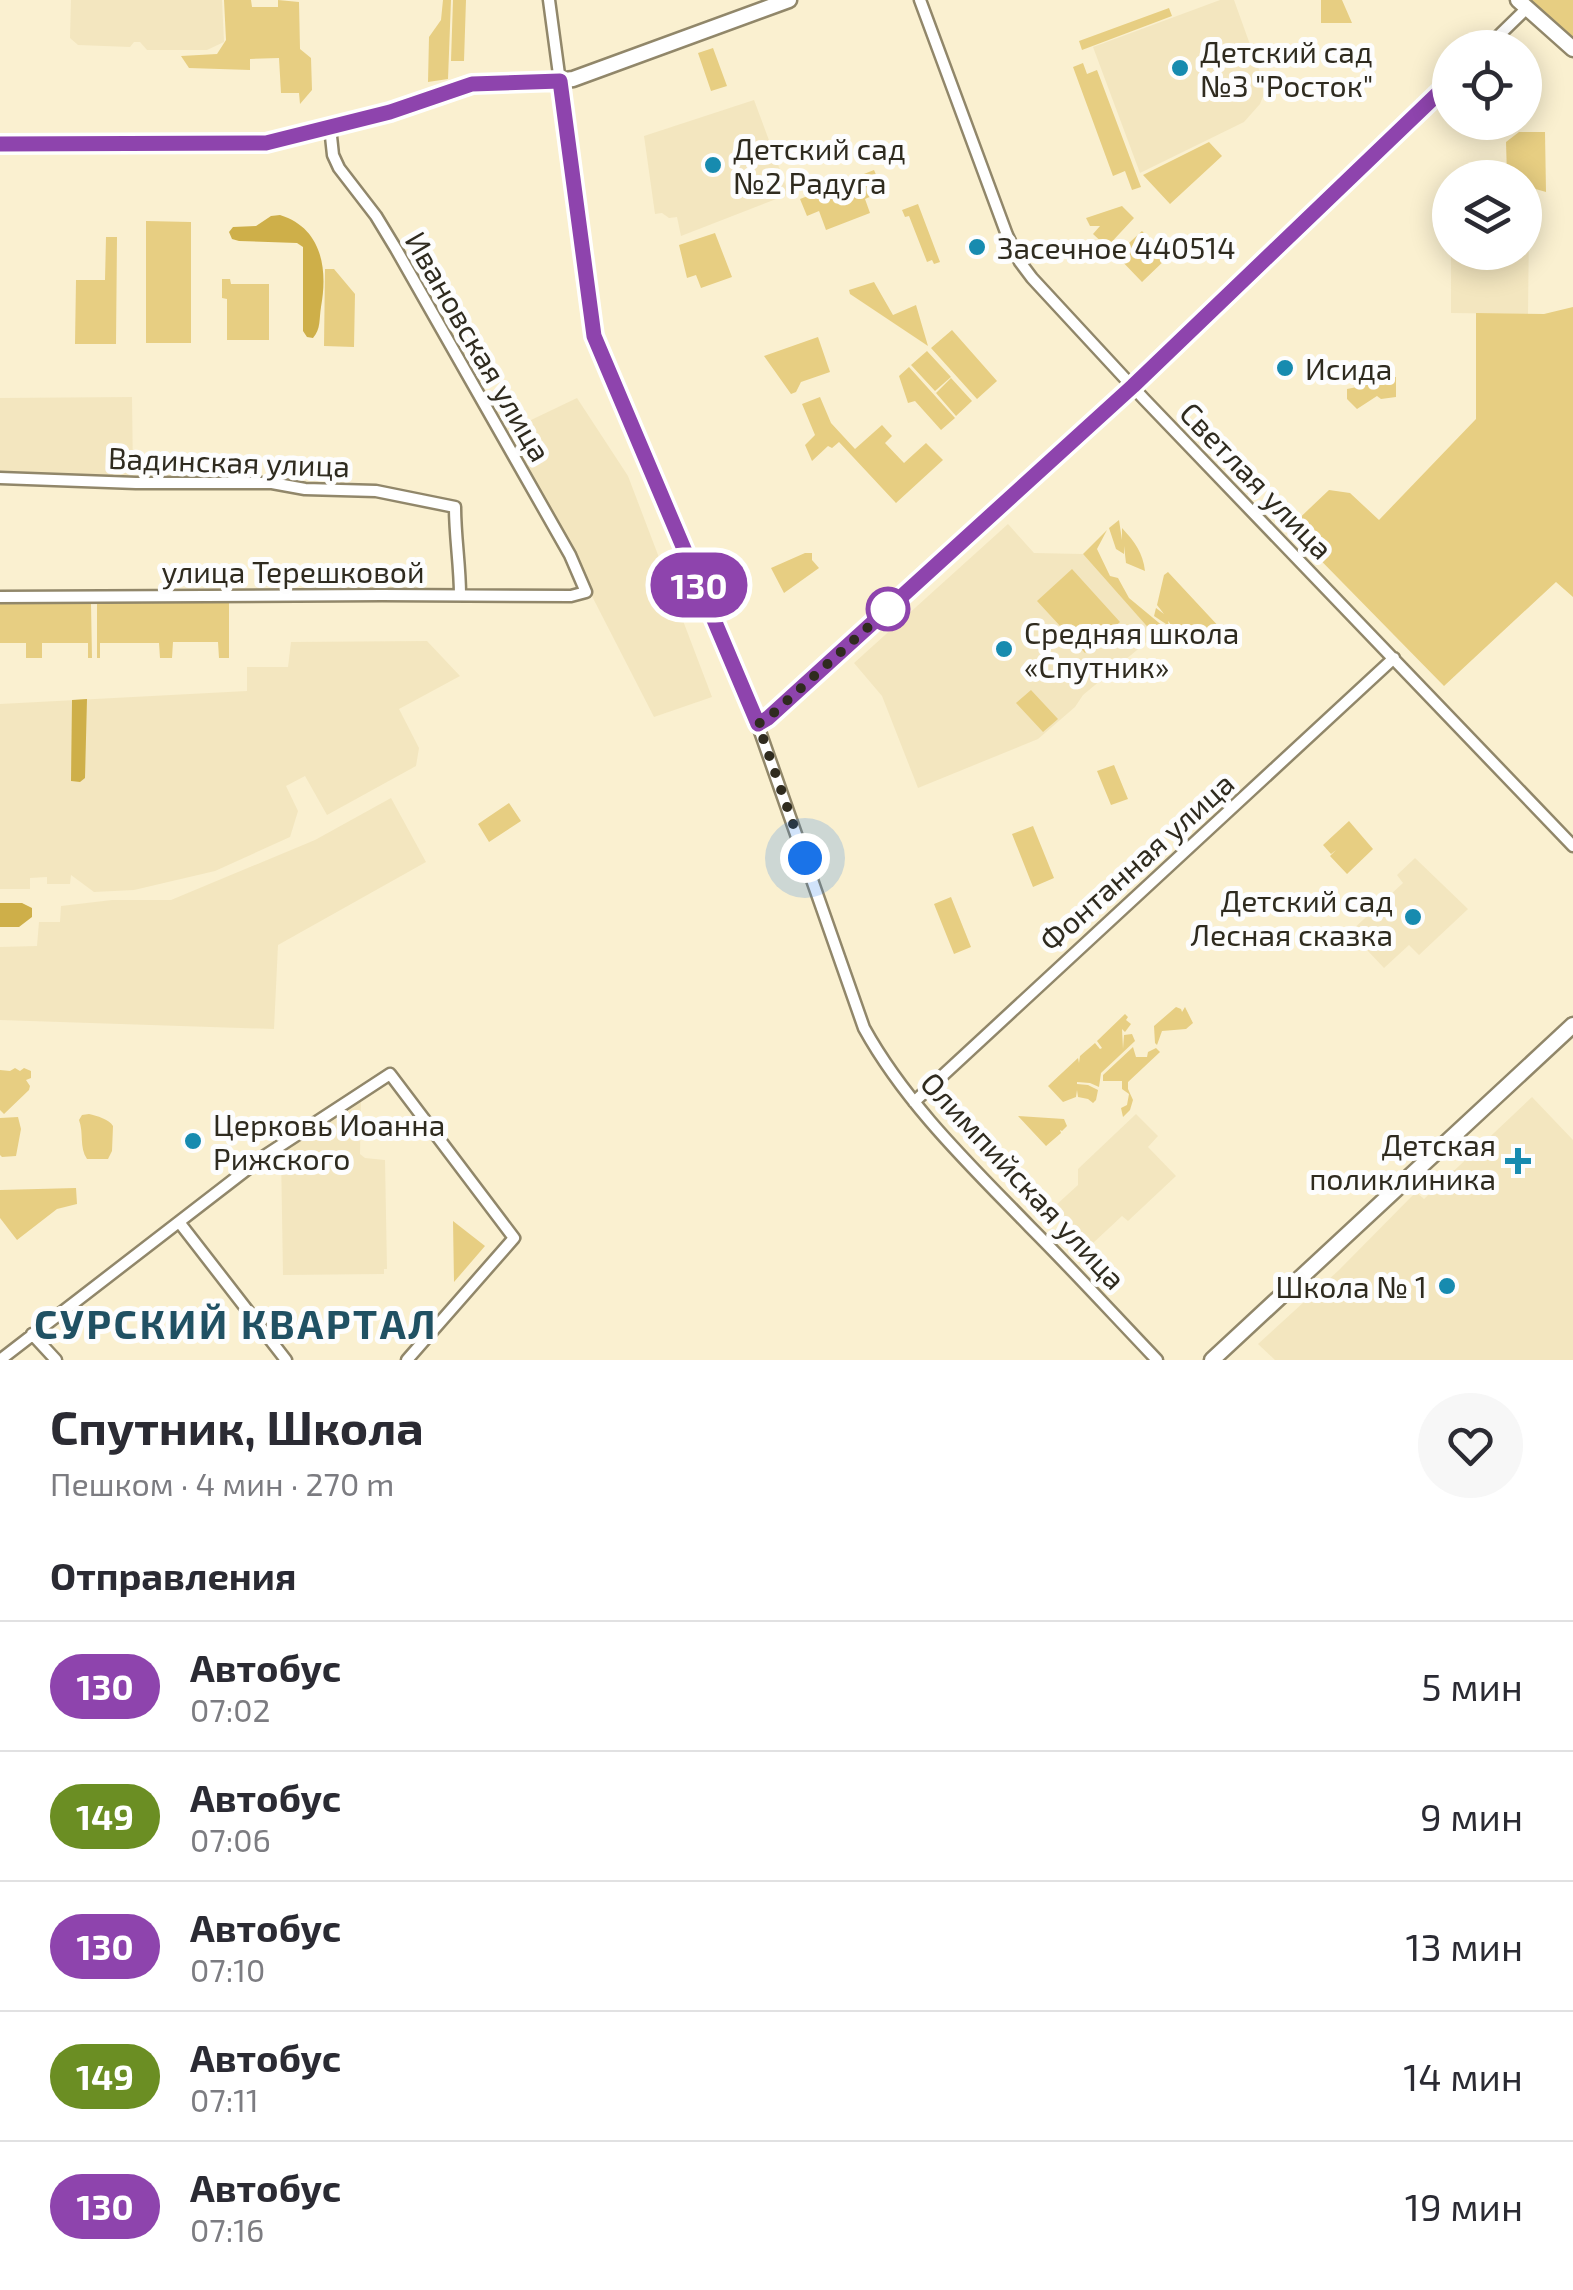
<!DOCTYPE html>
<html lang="ru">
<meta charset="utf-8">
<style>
:root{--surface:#fff;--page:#f7f7f7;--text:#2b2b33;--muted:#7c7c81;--line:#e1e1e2}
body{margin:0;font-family:"Exo 2",sans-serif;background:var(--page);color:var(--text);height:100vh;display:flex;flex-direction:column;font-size:38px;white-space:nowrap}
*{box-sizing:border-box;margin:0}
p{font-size:32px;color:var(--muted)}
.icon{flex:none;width:55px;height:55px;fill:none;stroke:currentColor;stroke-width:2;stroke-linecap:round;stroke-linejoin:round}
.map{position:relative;height:1360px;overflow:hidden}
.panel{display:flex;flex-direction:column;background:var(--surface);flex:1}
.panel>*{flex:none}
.badge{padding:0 20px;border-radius:32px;font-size:35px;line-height:65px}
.tools{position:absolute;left:1432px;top:30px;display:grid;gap:20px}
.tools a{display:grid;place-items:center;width:110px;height:110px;border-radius:50%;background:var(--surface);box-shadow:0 5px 25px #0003;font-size:50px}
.you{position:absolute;width:50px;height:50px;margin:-25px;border:8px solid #fff;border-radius:50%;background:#1a73e8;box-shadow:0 0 0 15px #1a73e833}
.map>.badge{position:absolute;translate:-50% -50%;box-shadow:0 0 0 5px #fff}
h2{padding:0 50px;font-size:38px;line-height:90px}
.round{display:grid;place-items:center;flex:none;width:105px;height:105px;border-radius:52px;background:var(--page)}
.summary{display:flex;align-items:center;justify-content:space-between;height:170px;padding:0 50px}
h1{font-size:48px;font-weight:700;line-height:75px}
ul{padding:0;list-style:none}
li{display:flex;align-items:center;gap:30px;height:130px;padding:0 50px;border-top:2px solid var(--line)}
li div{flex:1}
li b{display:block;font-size:38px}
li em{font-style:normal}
li .badge{min-width:110px;font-weight:700;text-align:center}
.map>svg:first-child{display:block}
.built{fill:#f3e6bf}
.green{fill:#e7ce82}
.forest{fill:#ceaf49}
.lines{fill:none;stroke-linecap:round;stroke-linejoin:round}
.minor-casing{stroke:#91876a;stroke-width:15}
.major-casing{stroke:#91876a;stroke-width:19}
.minor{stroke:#fff;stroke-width:10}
.major{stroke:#fff;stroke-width:14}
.line-casing{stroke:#fff;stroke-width:22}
.line{stroke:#8e44ad;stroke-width:15}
.walk{stroke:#2f2b1f;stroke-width:10;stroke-dasharray:0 18}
.poi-dot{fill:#178baf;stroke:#fdfdfd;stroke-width:4}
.stop-dot{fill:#fff;stroke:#8e44ad;stroke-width:5}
.labels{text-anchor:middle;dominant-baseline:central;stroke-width:10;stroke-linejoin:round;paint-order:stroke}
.poi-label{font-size:30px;fill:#2f2b1f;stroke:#fdfdfd;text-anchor:start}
.street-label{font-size:30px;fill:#2f2b1f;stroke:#fdfdfd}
.district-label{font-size:40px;font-weight:bold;letter-spacing:2.5px;fill:#205163;stroke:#fdfdfd}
</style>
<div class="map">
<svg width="1573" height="1360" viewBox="0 0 1573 1360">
<rect width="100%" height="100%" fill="#faf0d0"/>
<path class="built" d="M71 0H222L224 42 207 50H147L140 42H134L130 47 78 45 70 38Z
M1220 0H1234L1266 89 1260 104 1244 122 1140 173 1093 47Z
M754 100 789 194 681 236 677 217 669 218 662 213 655 214 644 136Z
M1525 226H1529L1528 314 1451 313V253L1525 252Z
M132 397 133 476 0 474V398Z
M577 398 628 476 712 697 654 717 577 567 504 433Z
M1008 524 1034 553 1083 554 1155 635 1083 695 1075 707 1038 739 918 788 882 696 854 663Z
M427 641 460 676 399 709 419 748 416 766 327 815 305 776 286 786 298 811 290 837 215 871 134 890 94 892 71 875 70 884H47V877L30 878V889H0V704L247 691V667H288L291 642Z
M391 798 426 862 278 945 274 1029 0 1020V947L37 946 39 922H60L61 906 112 900H171L315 840Z
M1415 858 1468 909 1419 955 1409 945 1384 968 1350 932 1403 883 1397 875Z
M1532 1097 1573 1140V1360H1275L1258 1344 1339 1270 1416 1192 1424 1199Z
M361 1100 360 1154 365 1158 385 1160 387 1269H384V1274L283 1275 281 1153 312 1128 322 1127V1122Z
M1136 1114 1158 1136 1148 1147 1176 1176 1128 1221 1122 1216 1092 1244 1055 1206 1078 1185V1169Z"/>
<path class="green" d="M224 0H251L252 7H278V0L299 2 300 49 311 58 312 90 300 104 299 93H281L279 58 250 59V70L189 68 181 56 217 54 226 40Z
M443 0H451L448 79 428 82 429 37 441 20Z
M453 0H466L464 61H451Z
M1321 0H1342L1352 23H1321Z
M1525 0H1573V41Z
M1169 8 1172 16 1082 50 1079 41Z
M713 48 727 86 711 91 698 53Z
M1083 63 1087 74 1097 70 1141 187 1132 190 1125 171 1113 176 1073 67Z
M1519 132H1545L1546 192 1525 186V178L1507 176 1506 142Z
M1209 142 1222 156 1170 204 1143 175Z
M874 170 883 191 865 199 870 213 826 230 819 211 807 216 800 199Z
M918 204 940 262 934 264 932 260 927 262 909 216 905 217 902 210Z
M1122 206 1134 218 1107 247 1093 234 1100 226H1090L1086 218Z
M146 221 191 222V343H146Z
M1142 231 1167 258 1142 282 1116 255Z
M715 233 732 277 701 288 696 275 687 278 679 245Z
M106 237H117L116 344H75L76 280H105Z
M325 269H334L355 294 354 347 324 346Z
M222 279H230L231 284H269V340H227V299L222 298Z
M874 282 893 315 916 305 928 346 850 294 849 290Z
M1573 307V597L1556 582 1444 686 1289 528 1329 490 1350 493 1379 520 1476 419V313L1544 314Z
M952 330 997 381 977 399 931 348Z
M818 337 830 372 801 382 796 392 791 394 764 356Z
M927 351 951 377 935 391 911 365Z
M909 367 955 418 941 430 915 401 908 403 899 376Z
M1367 376 1396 377V397L1381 399 1377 396 1357 409 1347 399V389L1357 387Z
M951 378 972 401 956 416 936 393Z
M820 397 831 423 855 449 882 425 892 436 885 443 904 463 926 443 943 460 896 503 839 442 832 448 828 446 812 461 805 445 815 435 802 404Z
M1119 520 1122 540V528C1135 542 1143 553 1145 571L1126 563 1124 546V554L1116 549 1109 528Z
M1107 530 1097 549 1110 576 1118 578 1129 598 1164 627 1170 647 1163 639 1160 641 1083 554Z
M805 553H812V560L819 568 784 593 771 568Z
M1072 569 1120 622 1085 653 1037 601Z
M1168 572 1222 630 1219 634 1207 631 1189 646 1177 639V631H1175L1176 638 1168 630 1172 626 1168 621 1169 626 1154 616 1156 608 1164 614 1157 605 1164 575Z
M97 603H229V658H219L218 642H173L172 658H160L159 643H100V658H97Z
M0 604H91L92 658H88V643H42V658H26V643H0Z
M1031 690 1058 719 1043 732 1016 703Z
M1114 765 1128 799 1111 805 1097 771Z
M509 803 521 821 489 842 478 824Z
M1349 821 1373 849 1347 874 1330 856 1336 850 1331 854 1323 845Z
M1033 826 1054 878 1033 887 1012 834Z
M951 897 971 947 954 954 934 904Z
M1176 1007 1181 1009 1182 1012 1185 1007 1193 1023 1186 1029 1162 1031 1157 1045 1155 1043 1154 1026Z
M1125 1014 1128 1017 1126 1020 1131 1024 1125 1032 1122 1029 1123 1049 1124 1035 1132 1034 1135 1041 1101 1073 1099 1087 1090 1083 1077 1082V1084L1088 1085 1098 1090 1096 1100 1093 1103 1088 1099 1078 1097 1077 1090 1076 1097 1063 1102 1048 1086 1078 1058 1079 1063 1080 1056 1095 1043 1100 1049 1102 1048 1097 1041Z
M1133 1047 1136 1057H1147L1148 1052 1156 1048 1160 1052 1128 1082V1089L1133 1100 1130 1110 1123 1117 1121 1108 1127 1105 1129 1094 1122 1089V1081H1103V1075Z
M15 1068 20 1071 24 1068 31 1071V1078L26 1080 30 1086 29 1090 4 1114 0 1110V1070L10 1071Z
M89 1114C97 1116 109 1119 113 1126L112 1151 108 1159H87C79 1147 84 1133 79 1120L82 1115Z
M1018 1116 1064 1119 1067 1126 1062 1131 1060 1130 1061 1133 1046 1146Z
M18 1117 21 1129 16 1156 2 1157 0 1155V1118Z
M76 1188 77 1204 57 1209 17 1240 0 1218V1190Z
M453 1221 485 1246 454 1282Z"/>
<path class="forest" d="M280 215C322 228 328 269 321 307 319 319 321 329 313 338L307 337 303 331V247L297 243 239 241 232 239 229 232 233 227 256 226 271 216Z
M87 699 85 778 80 782 71 781 72 700Z
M0 903H22L32 908V917L19 927H0Z"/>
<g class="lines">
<g class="minor-casing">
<path id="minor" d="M549 0 594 335 750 703 864 1028C906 1104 970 1165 1030 1227 1073 1270 1115 1316 1157 1360
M920 0 1007 235 1020 262 1032 278 1144 399 1573 846
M1486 48 1527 8
M0 478 136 483H272L305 489 376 491 455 507C455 537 460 565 460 595
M0 597 382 595 571 596 586 592 570 555 396 249 376 216 339 168 333 155 330 127
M758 724 768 718 1133 386 1450 82
M914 1102 1394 658
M179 1222 286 1360
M32 1334 56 1360
M0 1360 263 1157 390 1074 514 1238 407 1360"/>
</g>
<g class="major-casing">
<path id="major" d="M1518 0 1573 49
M0 144 266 143 390 112 472 84 550 82 573 79 789 0
M1212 1360 1573 1025"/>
</g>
<use href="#minor" class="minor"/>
<use href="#major" class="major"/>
</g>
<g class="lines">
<g class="line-casing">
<path id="line" d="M0 144 266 143 390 112 472 84 560 81 594 336 758 724 768 718 1133 386 1450 82"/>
</g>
<use href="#line" class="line"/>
<path class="walk" d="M805 858 758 724 768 718 888 609"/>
</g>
<g class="poi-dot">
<circle cx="1180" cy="68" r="10"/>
<circle cx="713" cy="165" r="10"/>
<circle cx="977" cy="247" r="10"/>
<circle cx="1285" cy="368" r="10"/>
<circle cx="1004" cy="649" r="10"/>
<circle cx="1413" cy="917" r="10"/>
<circle cx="193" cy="1141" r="10"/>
<path d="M1513 1146h10v10h10v10h-10v10h-10v-10h-10v-10h10z"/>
<circle cx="1447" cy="1286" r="10"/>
</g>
<circle class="stop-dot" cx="888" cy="609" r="20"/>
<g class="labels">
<g class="poi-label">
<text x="1200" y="51">Детский сад<tspan x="1200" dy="34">№3 "Росток"</tspan></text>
<text x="733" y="148">Детский сад<tspan x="733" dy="34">№2 Радуга</tspan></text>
<text x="997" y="247">Засечное 440514</text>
<text x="1305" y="368">Исида</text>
<text x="1024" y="632">Средняя школа<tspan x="1024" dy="34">«Спутник»</tspan></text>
<text x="1393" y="900" text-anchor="end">Детский сад<tspan x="1393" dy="34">Лесная сказка</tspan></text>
<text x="213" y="1124">Церковь Иоанна<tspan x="213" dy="34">Рижского</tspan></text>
<text x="1496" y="1144" text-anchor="end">Детская<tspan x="1496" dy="34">поликлиника</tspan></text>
<text x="1427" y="1286" text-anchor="end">Школа № 1</text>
</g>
<g class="street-label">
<text transform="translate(479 346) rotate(60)">Ивановская улица</text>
<text transform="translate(229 461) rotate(2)">Вадинская улица</text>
<text transform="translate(1257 480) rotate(46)">Светлая улица</text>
<text x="293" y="571">улица Терешковой</text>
<text transform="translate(1136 861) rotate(-42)">Фонтанная улица</text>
<text transform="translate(1024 1180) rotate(47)">Олимпийская улица</text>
</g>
<g class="district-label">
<text x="236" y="1323">СУРСКИЙ КВАРТАЛ</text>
</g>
</g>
</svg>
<div class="tools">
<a><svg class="icon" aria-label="locate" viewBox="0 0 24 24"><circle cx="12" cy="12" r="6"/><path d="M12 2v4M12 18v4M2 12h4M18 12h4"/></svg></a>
<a><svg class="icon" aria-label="layers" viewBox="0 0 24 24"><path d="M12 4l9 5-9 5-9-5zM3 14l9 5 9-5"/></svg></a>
</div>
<div class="you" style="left:805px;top:858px"></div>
<b class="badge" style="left:699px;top:585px;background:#8e44ad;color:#fff">130</b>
</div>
<section class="panel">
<div class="summary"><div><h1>Спутник, Школа</h1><p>Пешком · 4 мин · 270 m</p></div><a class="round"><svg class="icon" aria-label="heart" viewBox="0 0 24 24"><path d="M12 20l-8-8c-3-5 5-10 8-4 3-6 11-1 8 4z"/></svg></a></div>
<h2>Отправления</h2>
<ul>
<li><span class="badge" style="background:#8e44ad;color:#fff">130</span><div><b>Автобус</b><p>07:02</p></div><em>5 мин</em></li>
<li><span class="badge" style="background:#6b8e23;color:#fff">149</span><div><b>Автобус</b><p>07:06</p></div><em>9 мин</em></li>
<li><span class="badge" style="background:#8e44ad;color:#fff">130</span><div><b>Автобус</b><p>07:10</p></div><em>13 мин</em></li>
<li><span class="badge" style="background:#6b8e23;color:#fff">149</span><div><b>Автобус</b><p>07:11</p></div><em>14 мин</em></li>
<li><span class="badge" style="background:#8e44ad;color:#fff">130</span><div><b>Автобус</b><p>07:16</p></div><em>19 мин</em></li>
</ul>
</section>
